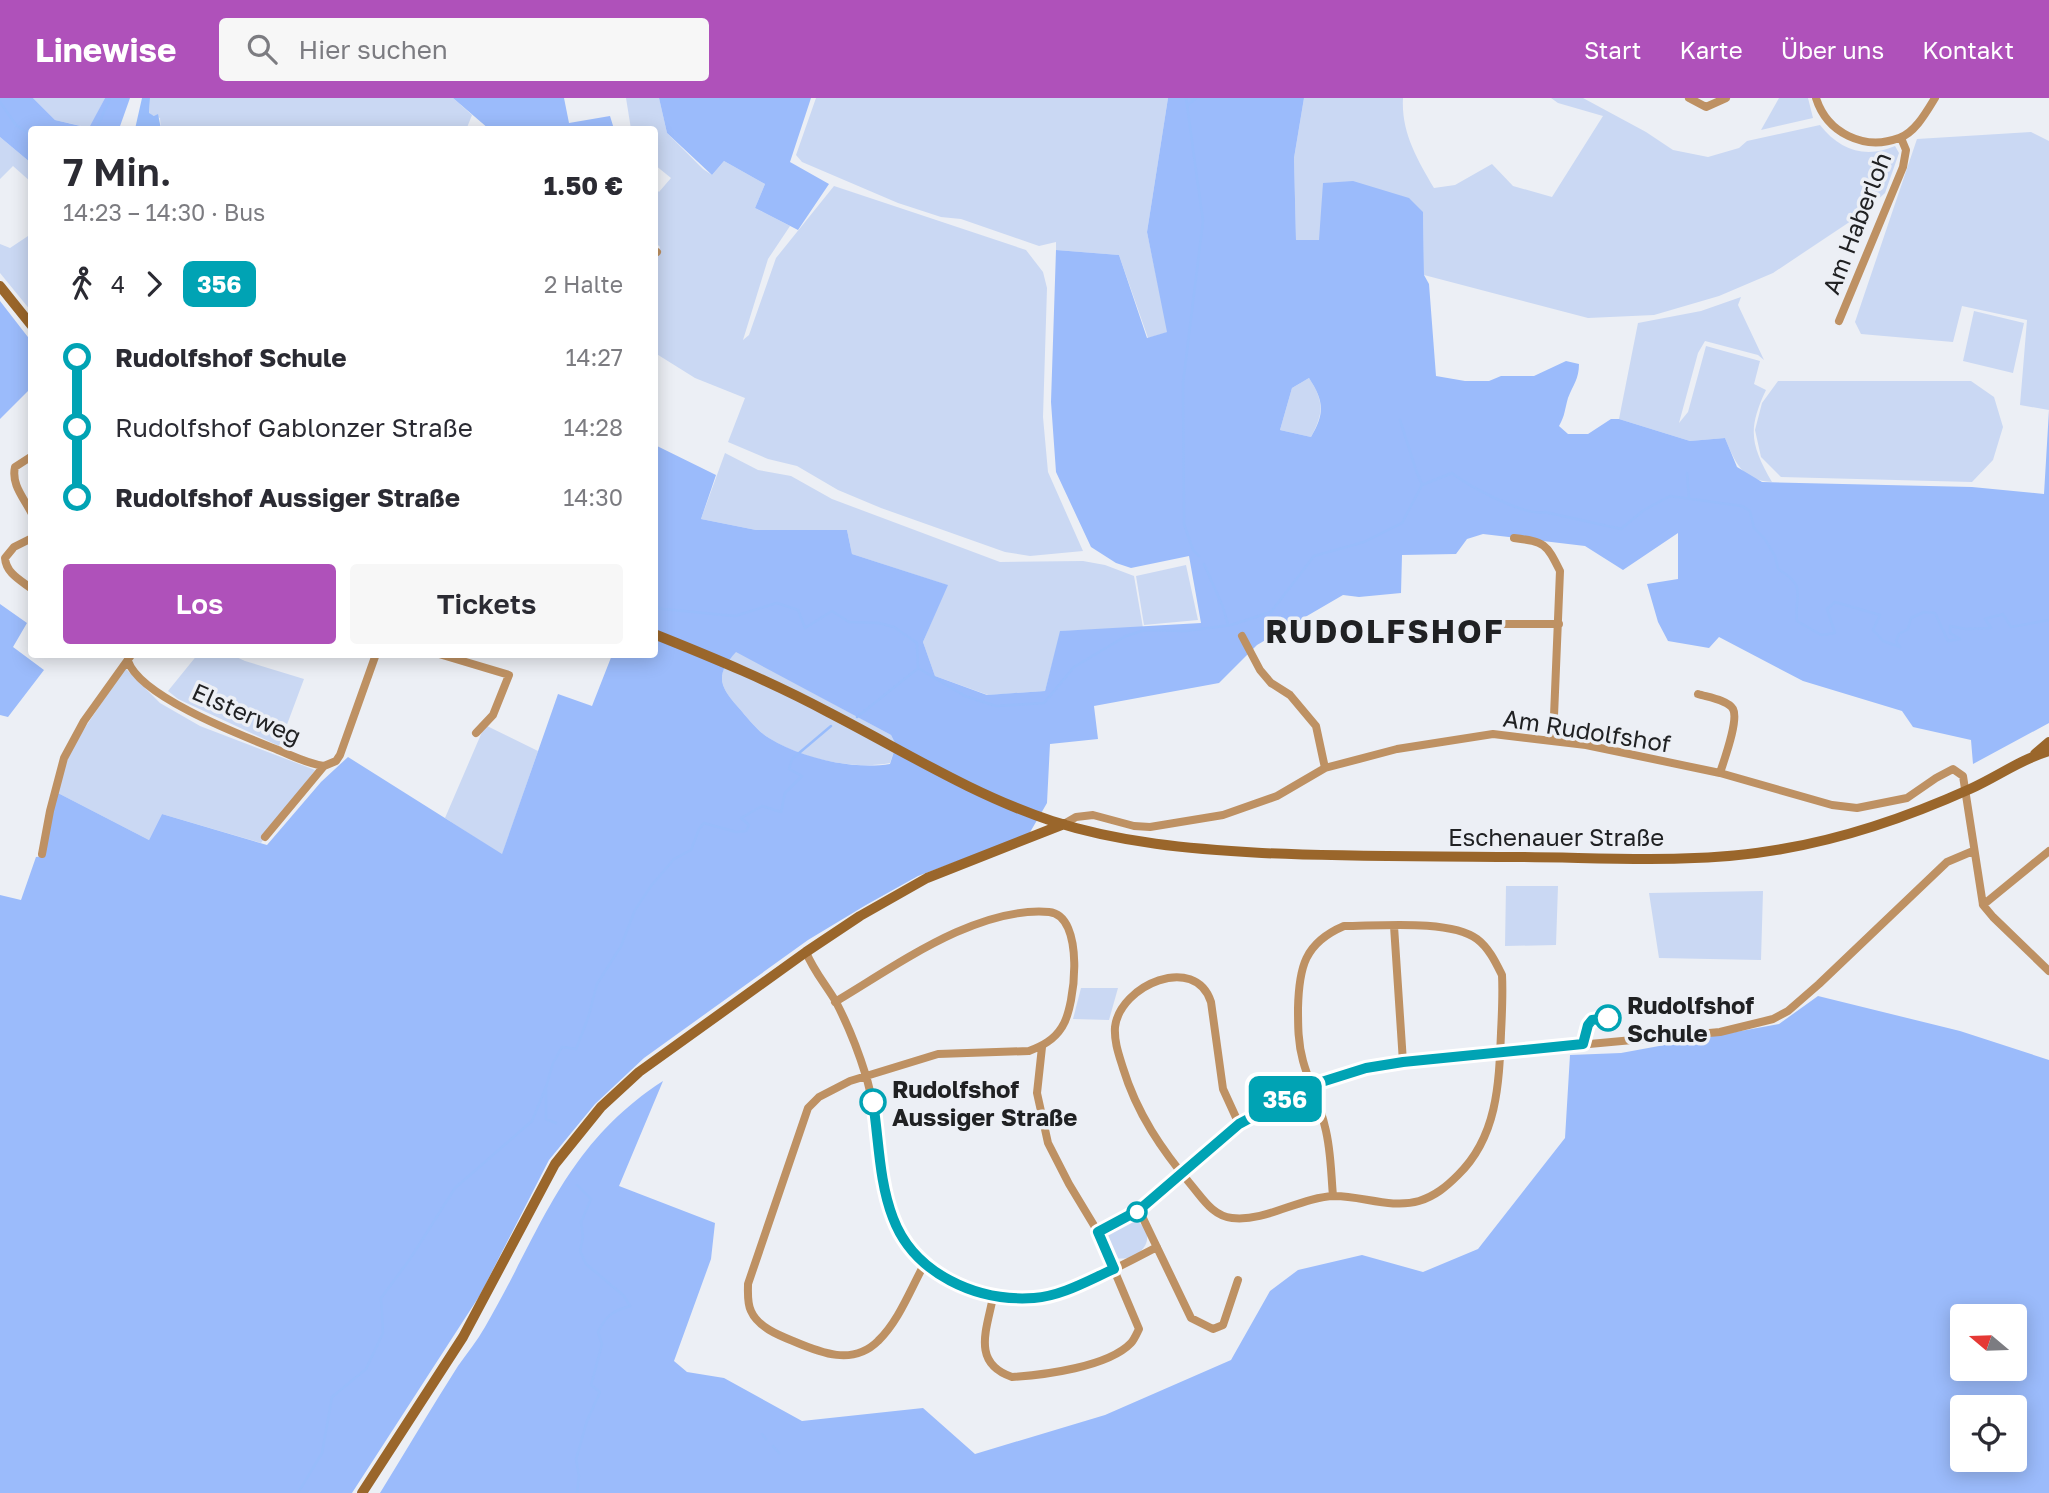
<!DOCTYPE html>
<html lang="de">
<meta charset="utf-8">
<style>
:root{--surface:#fff;--page:#f7f7f7;--text:#2b2b33;--muted:#7c7c81;--accent:#af51ba}
body{margin:0;font-family:"Golos Text",sans-serif;background:var(--page);color:var(--text);height:100vh;display:flex;flex-direction:column;font-size:26px;white-space:nowrap}
*{box-sizing:border-box;margin:0}
p{font-size:23px;color:var(--muted)}
.icon{flex:none;width:38px;height:38px;fill:none;stroke:currentColor;stroke-width:2;stroke-linecap:round;stroke-linejoin:round}
.map{position:relative;flex:1;overflow:hidden}
.panel{position:absolute;left:28px;top:28px;width:630px;height:532px;display:flex;flex-direction:column;background:var(--surface);border-radius:7px;box-shadow:0 4px 18px #0003}
.panel>*{flex:none}
.badge{padding:0 14px;border-radius:10px;font-size:24px;line-height:46px}
.needle{width:46px;rotate:289deg}
.fabs{position:absolute;left:1950px;top:1206px;display:grid;gap:14px}
.fabs a{display:grid;place-items:center;width:77px;height:77px;border-radius:7px;background:var(--surface);box-shadow:0 4px 18px #0003;font-size:35px}
.map>.badge{position:absolute;translate:-50% -50%;box-shadow:0 0 0 4px #fff}
.legs{display:flex;align-items:center;gap:10px;height:77px;padding:0 35px;font-size:23px}
.legs p{margin-inline-start:auto}
.headline{display:flex;align-items:center;justify-content:space-between;height:119px;padding:0 35px}
h1{font-size:38px;font-weight:600;line-height:52px}
.button{display:flex;gap:14px;margin-top:auto;padding:14px 35px}
.button a{flex:1;height:80px;border-radius:7px;background:var(--accent);color:#fff;font-size:28px;font-weight:600;line-height:80px;text-align:center}
.button a+a{background:var(--page);color:var(--text)}
ul{padding:0 35px;list-style:none}
li{display:flex;align-items:center;gap:24px;height:70px;font-size:26px}
li i{display:grid;place-items:center;width:10px;height:100%;margin:0 9px;background:currentColor}
li i::after{content:'';width:18px;height:18px;margin:-9px;border:5px solid;border-radius:50%;background:var(--surface)}
li p{margin-inline-start:auto}
li:first-child i{background:linear-gradient(#0000 50%,currentColor 0)}
li:last-child i{background:linear-gradient(currentColor 50%,#0000 0)}
header{display:flex;align-items:center;gap:42px;box-sizing:border-box;height:98px;padding:0 35px;background:var(--accent);color:#fff}
header strong{font-size:33px}
nav{display:flex;gap:38px;margin-inline-start:auto;font-size:24px}
.search{width:490px;height:63px;background:var(--page);display:flex;align-items:center;gap:18px;box-sizing:border-box;padding:0 24px;border-radius:7px;color:var(--muted);font-size:26px}
.map>svg:first-child{display:block}
.green{fill:#cad8f3}
.forest{fill:#9bbbfb;fill-rule:evenodd}
.water{fill:#98bcfb}
.lines{fill:none;stroke-linecap:round;stroke-linejoin:round}
.stream{stroke:#98bcfb;stroke-width:2.5}
.street{stroke:#be9163;stroke-width:8}
.secondary{stroke:#9a662b;stroke-width:10}
.line-1-casing{stroke:#fff;stroke-width:16}
.line-1{stroke:#00a3b4;stroke-width:10}
.stop-1-dot{fill:#fff;stroke:#00a3b4;stroke-width:3.5}
.labels{text-anchor:middle;dominant-baseline:central;stroke-width:7;stroke-linejoin:round;paint-order:stroke}
.street-label{font-size:24px;fill:#202123;stroke:#eceff5}
.stop-label{font-size:24px;font-weight:bold;fill:#202123;stroke:#eceff5;text-anchor:start}
.district-label{font-size:32px;font-weight:bold;letter-spacing:2px;fill:#202123;stroke:#eceff5}
</style>
<header>
<strong>Linewise</strong>
<div class="search"><svg class="icon" aria-label="search" viewBox="0 0 24 24"><circle cx="10" cy="10" r="6"/><path d="M15 15l6 6"/></svg>Hier suchen</div>
<nav><a>Start</a><a>Karte</a><a>Über uns</a><a>Kontakt</a></nav>
</header>
<div class="map">
<svg width="2049" height="1395" viewBox="0 0 2049 1395">
<rect width="100%" height="100%" fill="#eceff5"/>
<path class="green" d="M33 0H105L90 30 55 22Z
M150 0H453L472 17 466 32H161L160 20 149 16Z
M626 0H659L667 35 703 71 712 77 724 63 765 86 755 110 790 128 768 161 743 242 749 237 776 160 834 88 1026 152 1043 174 1047 190 1043 319 1048 374 1083 453 1030 458 1005 454 881 410 838 392 797 368 768 361 728 344 745 300 695 280 655 255V163L660 149 655 144V90L659 94 671 80 655 67 654 32 631 31Z
M816 0H1168L1147 134 1168 234 1148 240 1119 157 1056 152V144L1039 148 961 121 941 119 898 105 802 64 796 57Z
M1304 0H1403C1401 34 1417 61 1434 90L1455 87 1492 66 1513 88 1552 99 1603 18 1558 5 1551 0H1583L1646 34 1673 52 1708 59 1739 50 1747 43 1820 27C1839 52 1866 61 1895 48L1899 55 1885 95 1863 115 1773 175 1719 198 1654 217 1588 220 1424 177 1423 114 1319 142H1296L1294 60Z
M1779 0H1808L1813 20 1761 32Z
M2031 34 2049 43V312L2020 307 2027 222 1962 208 1953 244 1861 236 1855 224 1917 41Z
M0 39 31 65V84L13 68 0 81Z
M31 136V213L0 175V146L10 150Z
M1741 199 1738 207 1764 262 1758 257 1705 243 1698 255 1679 325 1688 314 1706 248 1760 263 1754 286 1766 292C1747 332 1751 347 1772 384 1742 383 1735 364 1725 340L1690 343 1619 321 1638 225 1701 213Z
M1974 213 2024 225 2013 275 1963 263Z
M1309 280C1324 303 1324 315 1311 339L1280 332 1292 290Z
M1778 283H1971L1994 299 2003 329 1993 362 1972 384 1781 379 1761 359 1755 332 1762 305Z
M725 355 758 372 791 378 832 401 1000 464 1083 463 1105 467 1134 478 1143 530 1061 533 1045 593 988 597 935 578 923 544 947 487 852 456 847 432H756L701 421Z
M1186 467 1198 522 1144 527 1136 478Z
M736 553 891 637 896 647 890 665C853 672 801 661 769 640 757 633 747 619 738 609 718 587 716 576 736 553Z
M198 556 232 557 245 563 304 581 279 648 178 601 168 593Z
M125 570 160 605 200 628 315 672 261 745 162 716 149 742 56 694 72 649Z
M485 627 538 653 502 757 445 720Z
M1506 788H1558L1556 847 1505 848Z
M1763 793 1761 862 1659 860 1649 795Z
M1081 890H1118L1109 922 1073 921Z
M1135 1122C1162 1138 1139 1165 1116 1160L1106 1143 1107 1135 1129 1123Z"/>
<path class="forest" d="M0 0H33L55 22 89 30 105 0H130L119 31 32 32 31 65 0 39Z
M453 0H564L569 25 610 18 614 31H489Z
M659 0H811L790 64 829 86 798 132 755 110 765 86 724 63 712 77 667 35Z
M1168 0H1304L1294 60 1296 142H1319L1323 85 1353 83 1409 100 1423 114 1424 177 1429 186 1436 278 1465 283H1489L1501 278H1534L1566 263 1579 266C1579 281 1573 287 1568 300 1565 310 1565 318 1559 328L1568 336H1588L1611 321H1619L1690 343 1725 340 1737 369 1762 384 1972 389 2044 396 2049 312V625L1973 666 1971 642 1913 629 1902 613 1803 583 1719 539 1709 550 1668 543 1658 524 1647 486 1678 481V435L1623 472 1585 448 1483 436 1467 441 1456 456 1402 457 1401 495 1359 499 1343 497 1257 547 1219 585 1094 608 1098 641 1050 646 1047 705 1029 736 918 778 866 807 808 842 644 960 595 1006 549 1062 480 1197 352 1395H0V797L21 802 36 759 44 758 56 694 149 742 162 716 267 747 321 684 348 659 502 756 558 596 592 608 612 557 654 556 655 347 716 377 701 421 756 432H847L852 456 948 487 923 544 935 578 987 597 1045 593 1060 533 1201 525 1189 458 1131 470 1116 465 1091 449 1056 374 1051 304 1056 152 1119 157 1147 240 1167 234 1147 134ZM1309 280C1324 303 1325 315 1311 339L1280 332 1292 290ZM736 554 891 637 896 647 890 666C853 672 801 660 769 640 757 633 747 619 738 609 718 587 716 576 736 554Z
M0 203 31 243V290L0 321Z
M0 506 27 525 13 549 44 572 8 619 0 617Z
M1818 898 1960 933 2049 962V1395H380C406 1353 431 1310 458 1268 467 1255 477 1243 485 1229 541 1133 564 1047 663 983L619 1088 715 1125 711 1161 674 1263 687 1274 724 1280 802 1323 923 1310 975 1356 1105 1317 1231 1262 1270 1193 1298 1172 1362 1157 1423 1174 1478 1151 1565 1040 1570 957 1621 955 1779 926ZM1962 1218H2014V1270H1962ZM1962 1309H2014V1362H1962Z"/>
<path class="water" d="M142 0H150L149 15 154 18 158 16 161 31H135Z"/>
<g class="lines">
<path class="stream" d="M1186 0 1203 123 1183 285 1184 426 1193 452 1199 458
M0 4 16 27 32 38
M1188 7 1196 0
M96 32 110 0
M1400 322 1415 369
M1416 372 1422 387
M1687 375 1689 400
M1204 466 1223 509 1228 527
M654 508 663 511 735 518 777 505 798 512 805 530 832 513 849 524 879 525 894 529 917 545 918 570
M918 570 965 598 996 608 1044 605 1074 569 1126 538 1145 532 1186 533 1231 527 1271 514 1314 458 1364 444 1402 425 1422 387 1452 375C1468 388 1526 419 1545 414L1621 431 1644 412 1670 398 1742 408 1750 413 1754 430 1764 440 1775 458 1778 471C1808 489 1794 494 1797 523L1821 537 1835 535 1827 511 1835 504 1880 517 1873 532 1883 543 1900 549 1896 543 1899 536 1908 531 1911 520 1924 514 1935 515 1948 543 1960 541 1950 535V528L1966 531 1991 530 1985 521 2003 516 2011 529 2049 522
M857 619 917 571
M546 992V1021L556 1025
M577 1087 591 1101 581 1124 583 1139 580 1153 586 1166 624 1198 630 1208C612 1213 606 1218 598 1234L602 1246 591 1287 600 1294 587 1323 576 1361 579 1378 577 1395
M762 1336 766 1341
M773 1348 779 1355
M298 1395 322 1355 332 1299 366 1271 383 1235 381 1200 410 1161 455 1090 532 1023 546 989 553 965 562 949 576 951 588 920 597 886 621 848 635 812 651 788 674 761 691 752 699 731 704 725 736 734 746 733 749 727 741 720 762 708 781 714 785 695 802 678 789 671 792 661 831 628"/>
<path class="street" d="M1689 0 1706 9 1726 0
M1816 0C1827 35 1864 53 1899 40 1915 35 1927 13 1935 0
M474 32H478
M654 152 657 154
M1839 223 1903 69 1906 52 1901 40
M32 358 15 369C11 387 24 400 32 416
M32 440 14 449 5 460C6 475 20 482 32 491
M1514 440C1545 444 1546 445 1560 473L1553 642
M1498 526H1559
M1242 538 1260 572 1271 585 1290 597 1316 628 1325 670
M439 556 509 577 493 617 476 635
M128 563C140 599 243 638 278 652 293 658 308 666 324 668
M1698 596C1707 599 1728 602 1733 611 1739 622 1724 662 1720 675
M1064 726 1076 719 1093 717 1134 728 1150 729 1223 717 1277 698 1325 670 1397 651 1493 636 1586 647 1720 675 1832 707 1857 710 1907 700 1936 680 1953 671 1963 678 1983 807 1993 819 2049 873
M265 739 324 668 336 663 340 657 376 556
M42 756 50 713 64 660 84 623 132 556
M1983 807 2049 753
M1394 828 1403 964
M806 854C813 872 826 887 836 904 848 927 858 952 866 978 880 1024 878 1073 893 1118 901 1143 919 1161 939 1175 1017 1226 1084 1187 1157 1149
M835 904C896 868 976 808 1049 814 1085 817 1076 908 1062 929 1054 942 1042 948 1029 953L938 956 850 983 819 999 808 1010 748 1186C748 1195 747 1205 751 1213 758 1229 778 1237 793 1243 821 1255 853 1268 878 1243 899 1223 911 1190 925 1165
M1239 1026 1223 991 1211 904C1195 855 1120 887 1115 929 1114 944 1119 957 1123 970 1137 1016 1162 1052 1192 1088 1203 1101 1213 1118 1232 1120 1266 1124 1300 1099 1335 1098 1362 1098 1392 1111 1419 1103 1435 1098 1446 1089 1458 1077 1497 1039 1499 987 1501 935 1502 916 1503 896 1502 877 1496 865 1489 850 1477 841 1450 821 1378 828 1344 828 1304 845 1299 870 1298 910 1298 928 1298 945 1303 963 1309 985 1320 1006 1325 1029 1331 1051 1331 1076 1333 1098
M1139 1112 1191 1220 1213 1231 1223 1227 1238 1182
M1098 1134 1139 1112 1239 1026 1312 987 1366 970 1425 961 1720 934 1773 921 1788 913 1819 886 1947 764 1973 753
M993 1199C987 1231 971 1265 1012 1279 1044 1277 1108 1269 1131 1245 1134 1242 1137 1235 1139 1231L1098 1134 1069 1086 1048 1045 1037 995 1042 949"/>
<path class="secondary" d="M0 188 32 228
M654 536C714 560 772 584 828 614 902 652 973 697 1052 723 1120 745 1191 751 1262 755 1345 759 1428 758 1511 759 1600 759 1694 767 1782 751 1847 740 1910 718 1970 691 1997 679 2021 661 2049 653
M2035 656 2049 644
M362 1395 463 1239 555 1066 601 1009 639 974 806 854 860 818 927 780 1064 726"/>
</g>
<g class="lines">
<g class="line-1-casing">
<path id="line-1" d="M873 1004C879 1043 879 1084 893 1120 914 1176 977 1204 1034 1200 1062 1198 1089 1182 1114 1171L1098 1134 1139 1112 1239 1026 1312 987 1366 970 1403 964 1583 946 1588 927 1592 922 1608 920"/>
</g>
<use href="#line-1" class="line-1"/>
</g>
<g class="stop-1-dot">
<circle cx="1608" cy="920" r="12"/>
<circle cx="873" cy="1004" r="12"/>
<circle cx="1137" cy="1114" r="9"/>
</g>
<g class="labels">
<g class="street-label">
<text transform="translate(1856 125) rotate(-69)">Am Haberloh</text>
<text transform="translate(247 615) rotate(24)">Elsterweg</text>
<text transform="translate(1587 632) rotate(9)">Am Rudolfshof</text>
<text x="1556" y="738">Eschenauer Straße</text>
</g>
<g class="stop-label">
<text x="1627" y="906">Rudolfshof<tspan x="1627" dy="28">Schule</tspan></text>
<text x="892" y="990">Rudolfshof<tspan x="892" dy="28">Aussiger Straße</tspan></text>
</g>
<g class="district-label">
<text x="1385" y="533">RUDOLFSHOF</text>
</g>
</g>
</svg>
<div class="fabs">
<a><svg class="needle" viewBox="-14 -14 28 28"><path d="M0-13l5 13h-10z" fill="#e53935"/><path d="M0 13l5-13h-10z" fill="#7c7c81"/></svg></a>
<a><svg class="icon" aria-label="locate" viewBox="0 0 24 24"><circle cx="12" cy="12" r="6"/><path d="M12 2v4M12 18v4M2 12h4M18 12h4"/></svg></a>
</div>
<b class="badge" style="left:1285px;top:1001px;background:#00a3b4;color:#fff">356</b>
<section class="panel">
<div class="headline"><div><h1>7 Min.</h1><p>14:23 – 14:30 · Bus</p></div><b>1.50 €</b></div>
<div class="legs"><svg class="icon" aria-label="walk" viewBox="0 0 24 24"><circle cx="13" cy="4" r="2"/><path d="M13 8l-2 6 4 7M11 14l-3 7M7 12l3-4h3l4 4"/></svg>4<svg class="icon" aria-label="forward" viewBox="0 0 24 24"><path d="M9 5l7 7-7 7"/></svg><b class="badge" style="background:#00a3b4;color:#fff">356</b><p>2 Halte</p></div>
<ul>
<li><i style="color:#00a3b4"></i><b>Rudolfshof Schule</b><p>14:27</p></li>
<li><i style="color:#00a3b4"></i><span>Rudolfshof Gablonzer Straße</span><p>14:28</p></li>
<li><i style="color:#00a3b4"></i><b>Rudolfshof Aussiger Straße</b><p>14:30</p></li>
</ul>
<div class="button"><a>Los</a><a>Tickets</a></div>
</section>
</div>
